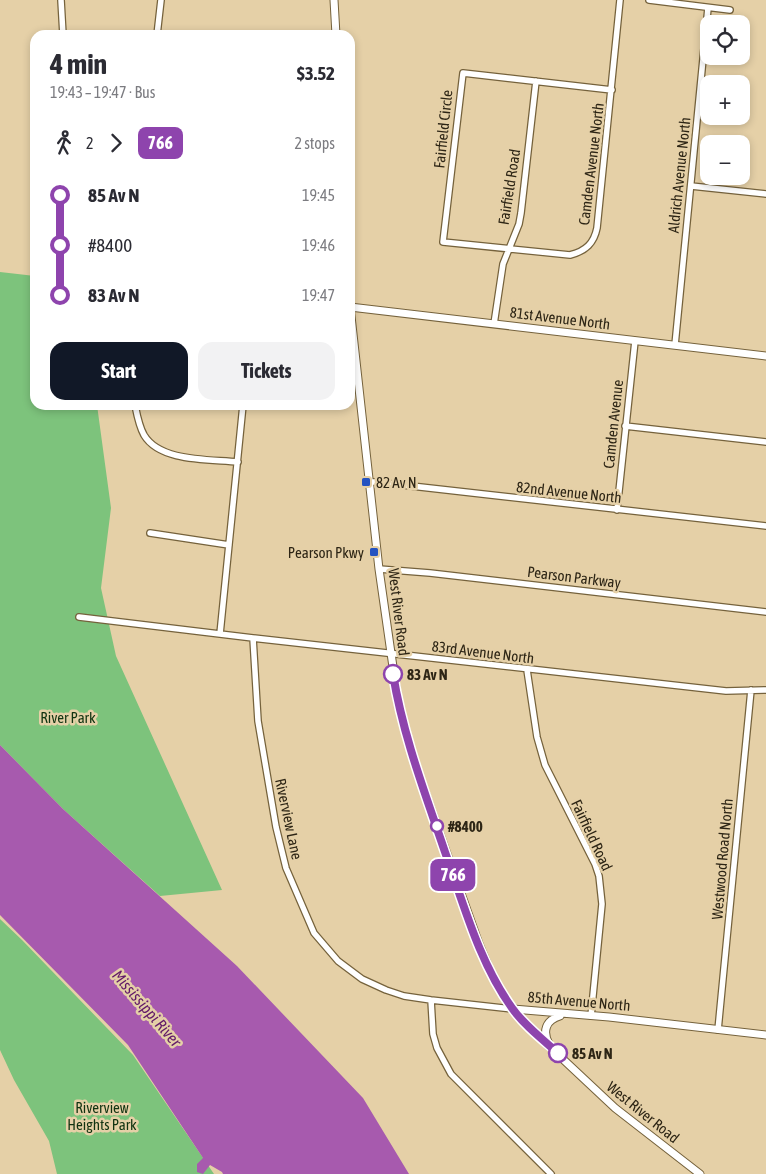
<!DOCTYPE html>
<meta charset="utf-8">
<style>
:root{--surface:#fff;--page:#f2f2f3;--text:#2b2b33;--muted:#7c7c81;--accent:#111827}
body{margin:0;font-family:"Asap Condensed",sans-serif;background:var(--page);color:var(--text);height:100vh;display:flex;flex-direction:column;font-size:19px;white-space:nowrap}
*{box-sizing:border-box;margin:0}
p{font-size:16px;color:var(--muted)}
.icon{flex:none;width:28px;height:28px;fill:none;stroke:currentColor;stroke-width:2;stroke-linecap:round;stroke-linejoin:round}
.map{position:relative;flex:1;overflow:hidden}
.panel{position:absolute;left:30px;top:30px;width:325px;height:380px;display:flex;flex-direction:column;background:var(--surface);border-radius:15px;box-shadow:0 2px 8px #0003}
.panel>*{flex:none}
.badge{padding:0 10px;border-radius:8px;font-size:18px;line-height:32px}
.buttons{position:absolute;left:700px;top:15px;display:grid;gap:10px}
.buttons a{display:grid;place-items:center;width:50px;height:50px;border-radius:10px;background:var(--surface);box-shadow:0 2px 8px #0003;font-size:25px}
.map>.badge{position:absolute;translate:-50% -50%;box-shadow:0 0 0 2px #fff}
.legs{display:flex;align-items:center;gap:8px;height:55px;padding:0 20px;font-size:16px}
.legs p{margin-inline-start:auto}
.headline{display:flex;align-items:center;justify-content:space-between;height:85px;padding:0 20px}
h1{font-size:28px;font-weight:700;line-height:38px}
.primary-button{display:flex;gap:10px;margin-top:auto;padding:10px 20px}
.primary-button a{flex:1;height:58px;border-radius:15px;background:var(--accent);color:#fff;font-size:20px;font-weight:700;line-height:58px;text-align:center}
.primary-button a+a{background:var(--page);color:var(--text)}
ul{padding:0 20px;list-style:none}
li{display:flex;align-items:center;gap:18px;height:50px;font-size:19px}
li i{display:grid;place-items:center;width:8px;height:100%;margin:0 6px;background:currentColor}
li i::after{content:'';width:12px;height:12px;margin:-6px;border:4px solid;border-radius:50%;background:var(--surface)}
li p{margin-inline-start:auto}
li:first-child i{background:linear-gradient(#0000 50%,currentColor 0)}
li:last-child i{background:linear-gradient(currentColor 50%,#0000 0)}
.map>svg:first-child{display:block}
.green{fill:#7dc37c}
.water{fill:#a75aae}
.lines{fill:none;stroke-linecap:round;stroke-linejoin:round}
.minor-casing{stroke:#75623c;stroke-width:8}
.tertiary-casing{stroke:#75623c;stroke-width:9}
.minor{stroke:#fff;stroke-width:5.5}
.tertiary{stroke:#fff;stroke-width:7}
.line-1-casing{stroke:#fff;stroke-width:11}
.line-1{stroke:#8e44ad;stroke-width:8}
.poi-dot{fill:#2553c1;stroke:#e5d0a7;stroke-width:2}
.stop-1-dot{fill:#fff;stroke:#8e44ad;stroke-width:2.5}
.labels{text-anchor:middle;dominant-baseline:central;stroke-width:5;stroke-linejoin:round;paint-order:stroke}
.street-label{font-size:15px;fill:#2d2515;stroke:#e5d0a7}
.poi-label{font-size:15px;fill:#2d2515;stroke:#e5d0a7;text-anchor:start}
.stop-label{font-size:15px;font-weight:bold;fill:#2d2515;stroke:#e5d0a7;text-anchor:start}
.park-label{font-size:15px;fill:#103311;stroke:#e5d0a7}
.water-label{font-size:16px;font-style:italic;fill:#611968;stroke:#e5d0a7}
</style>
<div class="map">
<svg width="766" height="1174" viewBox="0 0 766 1174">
<rect width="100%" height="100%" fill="#e5d0a7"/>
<path class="green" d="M0 272 35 276V405H97L111 508 101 588 116 656 222 890 160 896 63 809 0 745Z
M0 919 22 940 133 1055 214 1174H57L49 1141 14 1080 0 1050Z"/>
<path class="water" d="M0 745 63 809 237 966 363 1098 409 1174H223L222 1172 210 1165 203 1174 197 1172V1164L203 1158 128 1045 0 915Z"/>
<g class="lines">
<g class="minor-casing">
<path id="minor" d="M61 0 63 35
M649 0 730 10
M157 35 161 0
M612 90 463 73 443 242 570 255C586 251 594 243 597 228L620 0
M691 186 766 194
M494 324 503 264 519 224 521 213 536 81
M675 345 708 8
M135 405C137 415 139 426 144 435 160 462 209 459 238 462
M625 426 766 442
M369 482H376L766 526
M617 510 635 341
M150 533 229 545
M379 569 430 573 766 612
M79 617 253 638 726 691 766 690
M220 634 243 405
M253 638 258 721 276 827 286 868 314 933 338 961 362 979 386 990 404 996 431 1000 512 1009
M527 670 537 737 545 765 595 864 599 876 602 904 591 1016
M431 1000 433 1034 437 1048 451 1074 551 1174
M718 1030 751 690"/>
</g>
<g class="tertiary-casing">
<path id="tertiary" d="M334 0 336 35
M350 307 379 569 398 702 415 764 479 944 492 975 512 1009 535 1033 615 1108 700 1174
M350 307 766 356
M513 1009 609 1017 766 1035
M549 1044C542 1031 546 1020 560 1016"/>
</g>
<use href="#minor" class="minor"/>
<use href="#tertiary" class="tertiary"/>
</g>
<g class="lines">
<g class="line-1-casing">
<path id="line-1" d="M393 674C403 736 425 793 445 852 464 905 479 962 512 1008 524 1025 542 1039 558 1053"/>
</g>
<use href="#line-1" class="line-1"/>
</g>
<g class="poi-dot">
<rect x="361" y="477" width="10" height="10" rx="2.5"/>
<rect x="369" y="547" width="10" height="10" rx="2.5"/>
</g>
<g class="stop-1-dot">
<circle cx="393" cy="674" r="9"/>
<circle cx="437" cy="826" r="6"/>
<circle cx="558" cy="1053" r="9"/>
</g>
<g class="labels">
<g class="street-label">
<text transform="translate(443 129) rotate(-84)">Fairfield Circle</text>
<text transform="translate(591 164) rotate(-83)">Camden Avenue North</text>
<text transform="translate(679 175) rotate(-84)">Aldrich Avenue North</text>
<text transform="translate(509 187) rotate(-81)">Fairfield Road</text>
<text transform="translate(560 318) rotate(7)">81st Avenue North</text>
<text transform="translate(613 424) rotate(-84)">Camden Avenue</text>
<text transform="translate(569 492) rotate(6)">82nd Avenue North</text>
<text transform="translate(574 577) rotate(7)">Pearson Parkway</text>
<text transform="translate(399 612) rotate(83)">West River Road</text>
<text transform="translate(483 652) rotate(7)">83rd Avenue North</text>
<text transform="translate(289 819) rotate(78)">Riverview Lane</text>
<text transform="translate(592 835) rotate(65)">Fairfield Road</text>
<text transform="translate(722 859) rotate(-85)">Westwood Road North</text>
<text transform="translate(579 1001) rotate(5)">85th Avenue North</text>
<text transform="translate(643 1112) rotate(39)">West River Road</text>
</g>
<g class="poi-label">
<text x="376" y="482">82 Av N</text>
<text x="364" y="552" text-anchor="end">Pearson Pkwy</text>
</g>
<g class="stop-label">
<text x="407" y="674">83 Av N</text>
<text x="448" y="826">#8400</text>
<text x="572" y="1053">85 Av N</text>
</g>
<g class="park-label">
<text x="68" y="717">River Park</text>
<text x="102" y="1107">Riverview<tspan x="102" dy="17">Heights Park</tspan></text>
</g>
<g class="water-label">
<text transform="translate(147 1008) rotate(49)">Mississippi River</text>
</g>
</g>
</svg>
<div class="buttons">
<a><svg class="icon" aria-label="locate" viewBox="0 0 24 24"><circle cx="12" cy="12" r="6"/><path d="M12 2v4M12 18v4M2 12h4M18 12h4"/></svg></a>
<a>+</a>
<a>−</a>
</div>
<b class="badge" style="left:453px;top:875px;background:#8e44ad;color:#fff">766</b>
<section class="panel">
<div class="headline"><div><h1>4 min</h1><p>19:43 – 19:47 · Bus</p></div><b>$3.52</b></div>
<div class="legs"><svg class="icon" aria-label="walk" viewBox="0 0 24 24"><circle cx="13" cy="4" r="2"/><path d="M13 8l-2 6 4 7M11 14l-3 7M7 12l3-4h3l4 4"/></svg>2<svg class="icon" aria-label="forward" viewBox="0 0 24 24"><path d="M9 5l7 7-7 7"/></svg><b class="badge" style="background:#8e44ad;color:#fff">766</b><p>2 stops</p></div>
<ul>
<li><i style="color:#8e44ad"></i><b>85 Av N</b><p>19:45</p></li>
<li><i style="color:#8e44ad"></i><span>#8400</span><p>19:46</p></li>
<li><i style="color:#8e44ad"></i><b>83 Av N</b><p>19:47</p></li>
</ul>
<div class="primary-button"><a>Start</a><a>Tickets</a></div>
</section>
</div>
